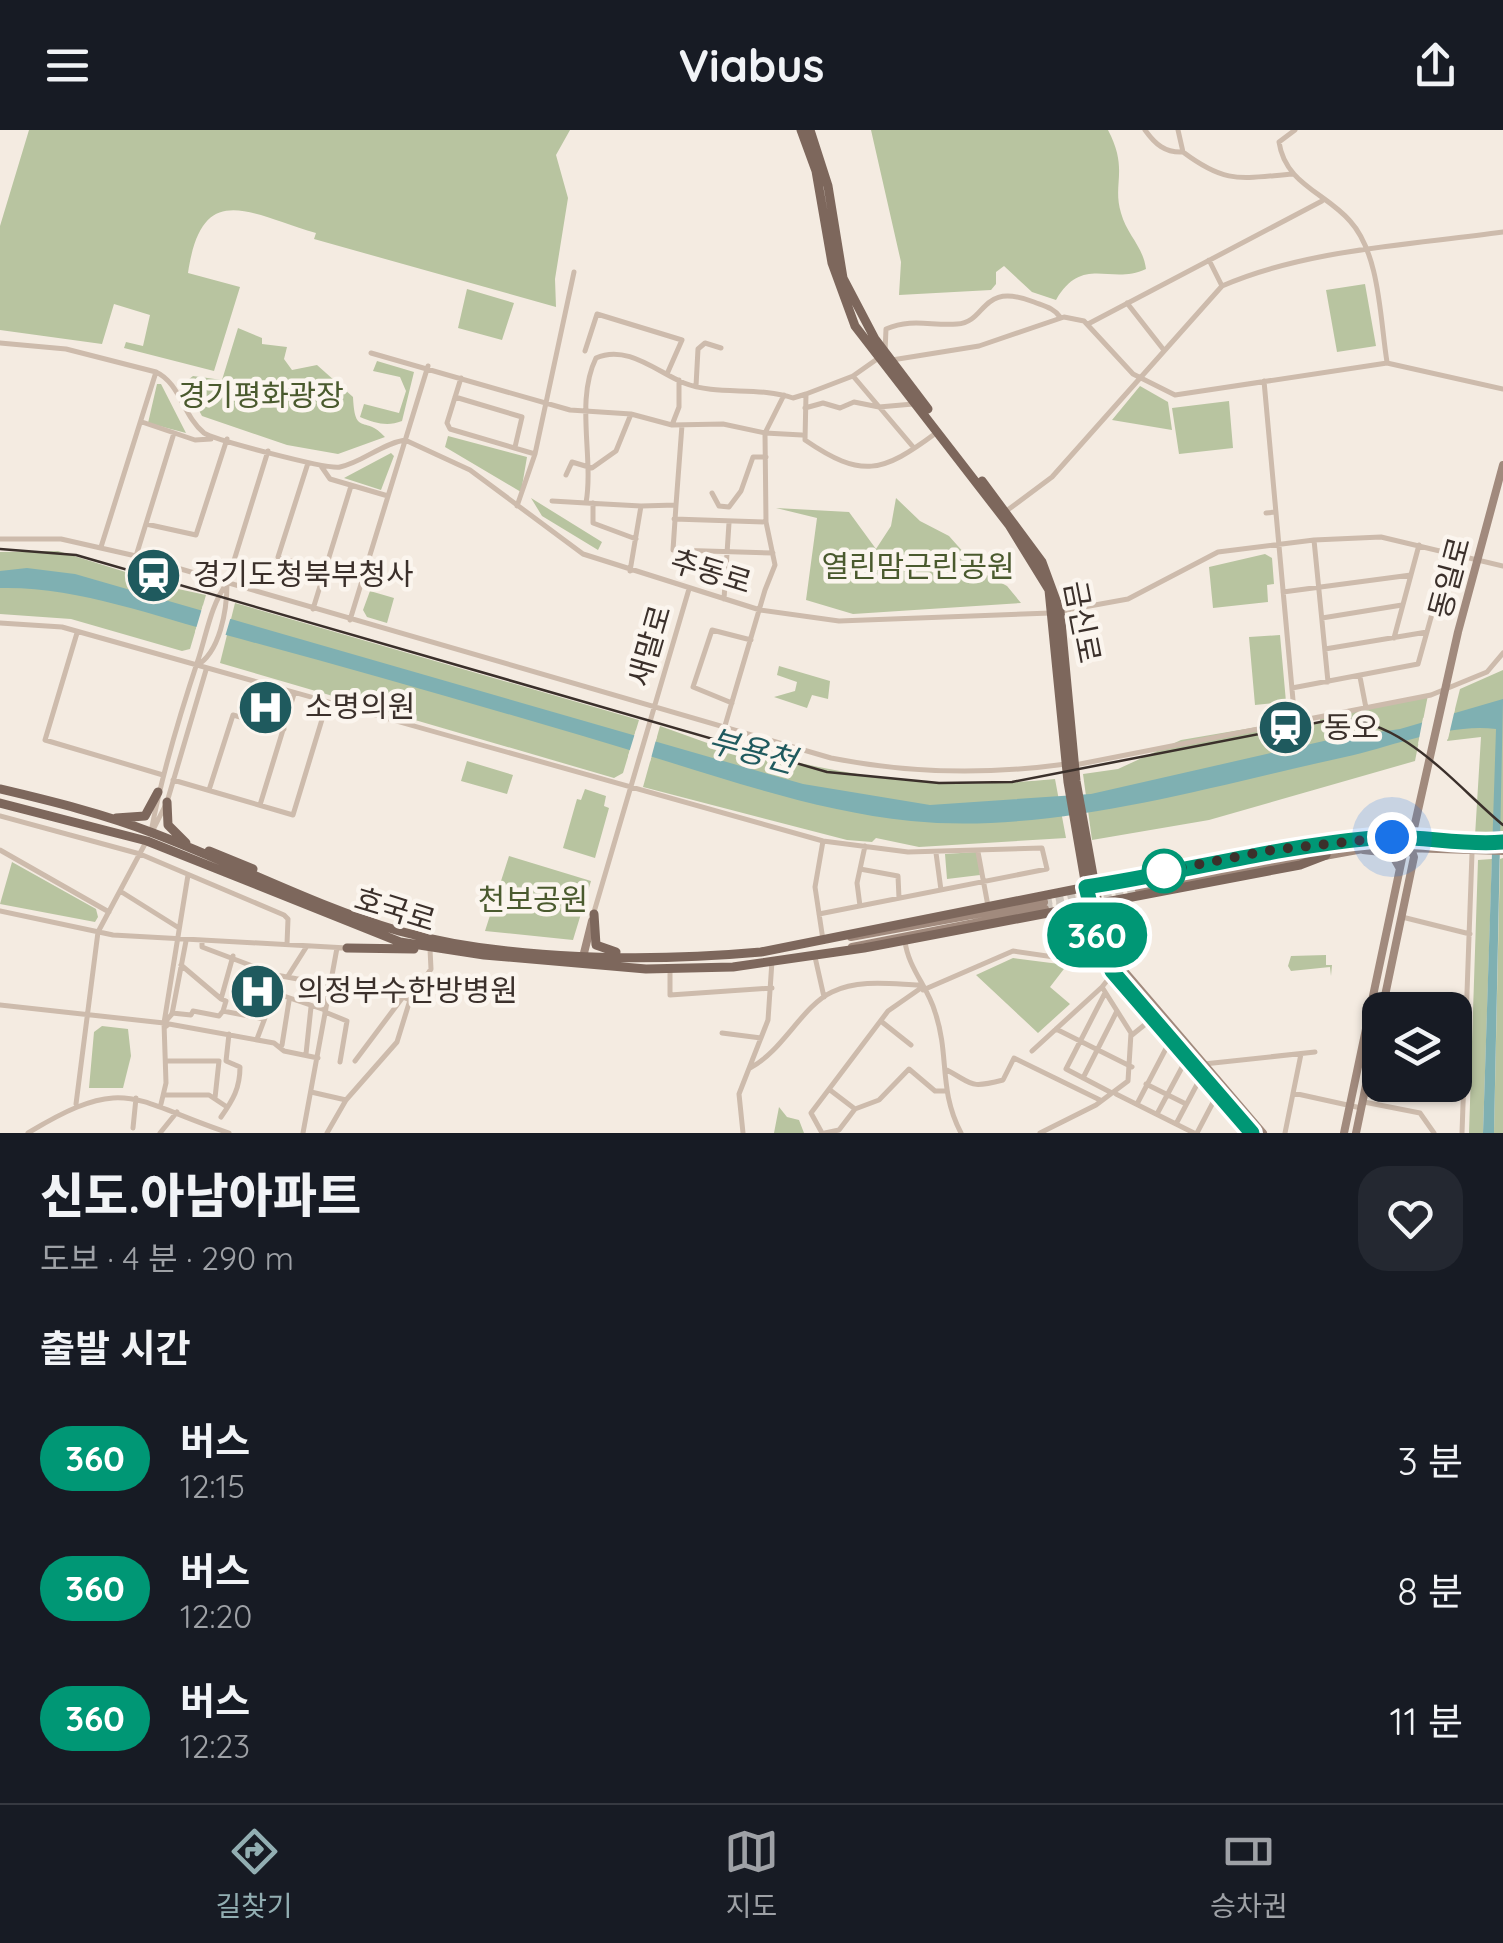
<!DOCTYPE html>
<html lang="ko">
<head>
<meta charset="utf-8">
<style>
  body { margin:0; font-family:Quicksand,"Noto Sans KR",sans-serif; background:#242831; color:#f1f3f6; height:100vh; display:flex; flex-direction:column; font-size:38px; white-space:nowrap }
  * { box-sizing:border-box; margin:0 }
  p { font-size:32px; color:#9ea1a6 }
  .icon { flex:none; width:55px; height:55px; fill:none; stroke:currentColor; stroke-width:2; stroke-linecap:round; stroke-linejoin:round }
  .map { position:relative; height:1003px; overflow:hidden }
  .side { display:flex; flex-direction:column; background:#171b24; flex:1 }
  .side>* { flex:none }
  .badge { padding:0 20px; border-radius:32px; font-size:35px; line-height:65px }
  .fabs { position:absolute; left:1362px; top:862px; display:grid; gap:20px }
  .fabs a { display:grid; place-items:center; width:110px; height:110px; border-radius:20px; background:#171b24; box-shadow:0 2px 8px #0004; font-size:50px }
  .you { position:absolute; width:50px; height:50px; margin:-25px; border:8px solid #fff; border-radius:50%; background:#1a73e8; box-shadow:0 0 0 15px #1a73e833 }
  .map>.badge { position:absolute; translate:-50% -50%; box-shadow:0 0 0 5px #fff }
  h2 { padding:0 40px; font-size:38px; line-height:90px }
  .round { display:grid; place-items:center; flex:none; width:105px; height:105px; border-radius:30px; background:#242831 }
  .headline { display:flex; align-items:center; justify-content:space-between; height:170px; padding:0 40px }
  h1 { font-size:48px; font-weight:800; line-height:75px }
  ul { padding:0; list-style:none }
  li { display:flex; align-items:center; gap:30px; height:130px; padding:0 40px }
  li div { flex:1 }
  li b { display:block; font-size:38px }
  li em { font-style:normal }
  li .badge { min-width:110px; font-weight:700; text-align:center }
  header { display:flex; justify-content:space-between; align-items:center; height:130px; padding:0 40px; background:#171b24; font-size:45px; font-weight:800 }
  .dock { display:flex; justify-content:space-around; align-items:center; height:140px; border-top:2px solid #363941; background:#171b24; font-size:28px; color:#9ea1a6 }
  .dock a { display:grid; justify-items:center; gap:5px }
  .dock .active { color:#92aeb2 }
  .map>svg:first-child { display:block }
</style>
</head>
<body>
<header><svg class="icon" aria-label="menu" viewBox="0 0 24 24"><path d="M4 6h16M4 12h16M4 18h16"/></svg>Viabus<svg class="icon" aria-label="share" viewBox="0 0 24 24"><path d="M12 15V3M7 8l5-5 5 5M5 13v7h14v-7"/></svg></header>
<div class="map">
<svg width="1503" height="1003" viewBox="0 0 1503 1003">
  <rect width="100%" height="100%" fill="#f4ebe1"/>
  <path fill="#b8c4a0" d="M 29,0 L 570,0 L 556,25 L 568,68 L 555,149 L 556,177 L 314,109 L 316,103 C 249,84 202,48 188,143 L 240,157 L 214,241 L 124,218 L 126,212 L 143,216 L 150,185 L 114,174 L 102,214 L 0,200 L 0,96 Z
    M 871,0 L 1108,0 C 1129,40 1112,53 1121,83 C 1127,105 1143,116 1146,139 C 1110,156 1083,124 1056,170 L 1032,162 L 1004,136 L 996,142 L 996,154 L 991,160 L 899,165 L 901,132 Z
    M 1365,154 L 1376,216 L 1337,222 L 1326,160 Z
    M 467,159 L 514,173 L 502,210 L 458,198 Z
    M 238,198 L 262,208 L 262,214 L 287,217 L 284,229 L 292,240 L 317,235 L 353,267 C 355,308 365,284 385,307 L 338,324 L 287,315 L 202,286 L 184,253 L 193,246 L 222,250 Z
    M 377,231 L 414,242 L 402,291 C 387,297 375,293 360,287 L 364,274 L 399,283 L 406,261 L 400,247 L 373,241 Z
    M 157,254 L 161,254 L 186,303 L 148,293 Z
    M 1140,256 L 1168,272 L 1172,300 L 1112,290 Z
    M 1229,271 L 1233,318 L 1179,324 L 1172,278 Z
    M 448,306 L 527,327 L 521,362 L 445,317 Z
    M 391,323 L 394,326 L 381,360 L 344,348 Z
    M 531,368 L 602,412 L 598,420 L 542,386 Z
    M 896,368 L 920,391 L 949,406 L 981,442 L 1007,456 L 1021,473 L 853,484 L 806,470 L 817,388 L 776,378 L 849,382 L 876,419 L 891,396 Z
    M 58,421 L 132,444 L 132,449 L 206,465 L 190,519 L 182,521 L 71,489 L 0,484 L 0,422 Z
    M 1265,424 L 1272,428 L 1274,454 L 1267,455 L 1268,472 L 1213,478 L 1209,437 Z
    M 370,461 L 394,468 L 387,493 L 367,487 L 363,480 Z
    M 235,473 L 639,590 L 623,643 L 614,648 L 220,533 Z
    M 1280,505 L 1286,572 L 1255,575 L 1249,507 Z
    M 779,536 L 830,551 L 828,569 L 812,565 L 807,578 L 774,567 L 795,561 L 797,552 L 777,545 Z
    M 1503,540 L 1503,704 L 1475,706 L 1481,607 L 1447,611 L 1460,559 Z
    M 1428,565 L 1415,631 L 1209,690 L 1092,710 L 1083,644 L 1118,639 L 1181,610 L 1263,596 L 1265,604 L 1320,593 L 1320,586 Z
    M 660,596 L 724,619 L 726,614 C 841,647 935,661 1055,649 L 1066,708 L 919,717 L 876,708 L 872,712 L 847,710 L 643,657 Z
    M 467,631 L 513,645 L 507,664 L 461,651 Z
    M 585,659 L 606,666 L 604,676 L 609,678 L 595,728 L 563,718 L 577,669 L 581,670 Z
    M 977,722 L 980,745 L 947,749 L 945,724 Z
    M 509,726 L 591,751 L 573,810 L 485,801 Z
    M 1503,728 L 1503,1003 L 1494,1003 L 1500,729 Z
    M 1492,729 L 1483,1003 L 1469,1003 L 1478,730 Z
    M 12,732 L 96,779 L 98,787 L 95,792 L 0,774 Z
    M 1326,825 L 1326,835 L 1332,835 L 1331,846 L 1330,837 L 1291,841 L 1288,836 L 1291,826 Z
    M 1013,828 L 1067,835 L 1050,857 L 1070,874 L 1038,903 L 976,845 Z
    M 102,896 L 128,899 L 131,926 L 123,958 L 89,958 L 94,902 Z
    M 779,977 L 787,987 L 799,990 L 804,1003 L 774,1003 Z"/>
  <path fill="#7fb0b2" d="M 27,438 L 75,444 L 803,654 L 930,675 L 1091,664 L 1337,608 L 1400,599 L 1503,569 L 1494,1003 L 1483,1003 L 1496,599 C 1447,593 1392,617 1345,627 C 1207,657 1052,705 911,691 C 822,682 741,654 656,628 C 514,585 370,544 226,505 C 153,486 76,456 0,458 L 0,441 Z"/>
  <path fill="#f4ebe1" d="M 203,475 L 232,483 L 224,510 L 195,502 Z
    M 1455,579 L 1448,609 L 1418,614 L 1423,588 Z
    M 636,600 L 657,606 L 650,632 L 628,626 Z"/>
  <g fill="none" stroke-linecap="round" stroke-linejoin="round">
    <path stroke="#cfc6bd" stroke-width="8" stroke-dasharray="8 4" stroke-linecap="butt" d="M 1044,772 L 1137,753
      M 1045,779 L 1139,760"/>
    <path stroke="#cdbbac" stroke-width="5" d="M 1145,0 C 1155,14 1165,23 1183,22
      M 1178,0 L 1183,22 C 1227,55 1241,48 1293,44
      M 1295,0 L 1279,12 C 1285,54 1326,63 1350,91 C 1380,124 1380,189 1387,232
      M 1209,130 L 1222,156
      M 1127,173 L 1163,219
      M 1088,194 L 1322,71
      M 0,213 L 66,219 L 156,242 C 180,253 183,286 204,303 C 212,309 328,340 340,337 C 363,332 381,314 405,310 L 470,340 L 583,424 L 760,480 L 839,491 L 1051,483
      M 585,221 L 597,184 L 682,210 L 667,244
      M 885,222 L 886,199 C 912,188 931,196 957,194 C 988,192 979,151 1034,172 C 1044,176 1054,178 1060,187
      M 371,223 L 570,280 L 631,284 L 672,295 L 723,294 L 765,303 L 766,392 L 775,435 L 765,460 L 724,599
      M 880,227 L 853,246 L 806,264 L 805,310 C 862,349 882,343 936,303
      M 892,230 L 979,216 L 1064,187 L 1084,191 L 1133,244 L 1175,265 L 1387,233 L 1503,259
      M 853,246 L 914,318
      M 461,248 L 447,293 L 450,299 L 535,324
      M 1264,251 L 1295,592
      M 696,256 L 698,219 L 705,213 L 721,218
      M 784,265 L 765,303 L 802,305
      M 455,267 L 522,287 L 515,317
      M 805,278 L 823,273 L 840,278 L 854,272 L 879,277 L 913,274
      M 142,292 L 195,310 L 211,309
      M 672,295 L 679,277 L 679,250
      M 308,333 L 278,427 L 324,442
      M 321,336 L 330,349 L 388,366
      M 566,345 L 572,332 L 592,338 L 616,321 L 631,284
      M 712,363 L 719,376 L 729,377 L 741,361 L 753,327 L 766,327
      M 552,371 L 586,373
      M 593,373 L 593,393 L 636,409
      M 676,375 L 673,420 L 773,423
      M 517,376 L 535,324 L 574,142
      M 641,376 L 676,375 L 682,295
      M 1005,382 L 1052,347 L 1222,156 C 1307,119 1411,115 1503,102
      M 1266,383 L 1276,382
      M 674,389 L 766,392
      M 146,394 L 196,405 L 227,309
      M 0,409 L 61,409 L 136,426 L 831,628 C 911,644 986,645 1066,634
      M 1314,410 L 1328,552
      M 101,417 L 156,242
      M 136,426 L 174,303
      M 630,441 L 641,376 L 586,373 C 594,327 575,271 596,228 C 627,214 657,242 684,253 C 717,266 758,256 793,268 L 806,264
      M 1283,462 L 1411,445
      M 724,469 L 729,393
      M 313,479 L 351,356
      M 1062,481 L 1128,469 L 1218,422 L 1314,410 L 1381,407 L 1503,436
      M 1322,488 L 1402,475
      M 350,490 L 428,236
      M 0,493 L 62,497 L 823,711 L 908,722 L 1042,718 L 1047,739 L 819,784
      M 77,503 L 45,610 L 163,645
      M 1394,508 L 1419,415
      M 1325,519 L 1427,502
      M 196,536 C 220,523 227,480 227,453 L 268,321
      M 1360,547 L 1366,578
      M 1292,558 L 1418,534 L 1449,423
      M 732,573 L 693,557 L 712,500 L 751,510
      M 1075,635 L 1431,565 L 1487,542 L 1503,523
      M 173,650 L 293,685 L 327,573
      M 209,660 L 233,585 L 284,599
      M 260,675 L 294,564
      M 0,686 L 140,724 L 284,785 L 288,789 L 287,814
      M 153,700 L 167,672 L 206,540
      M 151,702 C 162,643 180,584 199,527 C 207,502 211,475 227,453
      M 823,711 L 815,757 L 823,810
      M 0,720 L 109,782
      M 978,722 L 988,776
      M 936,723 L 941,760
      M 860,739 L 898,746 L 899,768
      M 120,761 L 179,798
      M 860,776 L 857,753 L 865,716
      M 0,781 L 113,805 L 347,818
      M 594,782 L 689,459
      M 1402,787 L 1470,804
      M 202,810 L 202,817 L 276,845 L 330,855
      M 905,811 C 908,838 928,857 935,882 C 950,926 938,959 961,1003
      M 815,827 L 824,867
      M 181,835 L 220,868
      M 670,840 L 670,865 L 772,858
      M 288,846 L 307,816
      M 923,860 L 1013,821 L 1109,835
      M 275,863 L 325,880
      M 1105,863 L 1066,939 L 1112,963
      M 0,875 L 164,893 L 172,884 L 186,811
      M 223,881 L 226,871 L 221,869 L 233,826
      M 325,882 L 347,891 L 340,932
      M 172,883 L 191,885 L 193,881 L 219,886 L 223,881 L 264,889
      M 882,892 L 911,915
      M 165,897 L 169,894 L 274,913 L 284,921 L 318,928
      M 1056,899 L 1132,937
      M 722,903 L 761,908
      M 1132,905 L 1153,888
      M 257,909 L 274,864 L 276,846
      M 282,915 L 289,871
      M 1032,921 L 1102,857
      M 306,924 L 311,877
      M 166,931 L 219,931 L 215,968
      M 355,931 L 403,867 L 410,870
      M 1204,934 L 1315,922
      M 750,938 C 783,921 802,876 832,862 C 859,849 891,854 919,855
      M 945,939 C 974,954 968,959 1003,950 L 1014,928 L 1100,970
      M 1083,948 L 1117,881
      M 1146,954 L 1186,974
      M 830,960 L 855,979
      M 311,962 L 346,970
      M 1293,963 L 1361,978
      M 1403,963 L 1403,955
      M 1116,964 L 1194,1003
      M 164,965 L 209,965 L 227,977
      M 1364,972 L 1420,983 L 1434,1003
      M 76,974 L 98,802 L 146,712
      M 161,974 L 166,953 L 164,893 L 188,745
      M 1137,974 L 1171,909
      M 1157,984 L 1187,928
      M 221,987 C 233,970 240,958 240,937 L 226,931 L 229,904
      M 1176,994 L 1202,945
      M 133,998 L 136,968
      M 28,1003 C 127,943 132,971 229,1003
      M 160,1003 L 177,982
      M 303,1003 L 337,818
      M 327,1003 L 346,970 L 397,912 L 410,870 L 431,839 L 430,819
      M 743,1003 L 739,964 L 768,890 L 772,831
      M 822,1003 L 811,983 L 888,881 L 921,858
      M 825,1003 L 839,1000 L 855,979 L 879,970 L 909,939 L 935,961 L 946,961
      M 1040,1003 L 1096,975 L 1128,951 L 1131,903 L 1102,857 L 1114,842
      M 1197,1003 L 1218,963
      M 1285,1003 L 1301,924
      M 1462,1003 L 1472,723"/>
    <path stroke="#a18a7d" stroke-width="8" d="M 1319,717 C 1386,702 1438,719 1503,712
      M 1363,720 L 1391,723 L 1399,737
      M 1137,753 L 1305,720
      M 1139,760 L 1374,717 L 1503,721
      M 1098,773 L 1104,804 L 1120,836 L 1263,1003
      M 1089,774 L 1112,841 L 1252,1003
      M 851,807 L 1044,772
      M 852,817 L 1045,779
      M 582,831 L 592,791
      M 1382,880 L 1414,727 L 1410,716
      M 1344,1003 L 1403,724 L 1410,716 L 1458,502 L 1503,335
      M 1356,1003 L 1380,888"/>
    <path stroke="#7d675c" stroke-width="9" d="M 801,0 L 816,41 L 832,133 L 855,196 L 1009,395 L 1049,460 L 1068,652 L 1089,774
      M 810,0 L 828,56 L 843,148 L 875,209 L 928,279
      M 982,351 L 1042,432 L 1060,481 L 1076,651 L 1098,773
      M 0,659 C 51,671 104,684 153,703 C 235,734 315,776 399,801 C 508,831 649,832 761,822 L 1272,720 L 1323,716
      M 167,672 L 168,695 L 186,713
      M 0,673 L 147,711 L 400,812 L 484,825 L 646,839 L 733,837 L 864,818 L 1300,735 L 1326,725
      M 116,688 L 145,686 L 158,662
      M 209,721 L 253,739
      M 1060,781 L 1079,787 L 1097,806
      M 594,784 L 596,815 L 616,822
      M 347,818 L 414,819"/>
    <path stroke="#3b302b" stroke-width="2.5" d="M 0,419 L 76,425 L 827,642 L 939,653 L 1012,652 L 1336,589 C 1402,587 1455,655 1503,695"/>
  </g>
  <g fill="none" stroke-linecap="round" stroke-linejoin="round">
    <defs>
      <path id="line" d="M 1252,1003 L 1112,841 L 1100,814 L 1086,757 C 1183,742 1276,717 1373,708 C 1416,704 1459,716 1503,712"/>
    </defs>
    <use href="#line" stroke="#fff" stroke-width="22"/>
    <use href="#line" stroke="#009775" stroke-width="15"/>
    <path stroke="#3b302b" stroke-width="10" stroke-dasharray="0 18" d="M 1164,741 L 1272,720 L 1392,707"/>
  </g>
  <defs>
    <symbol id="station-disc" viewBox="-11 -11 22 22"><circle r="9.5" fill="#1f5a5e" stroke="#fbf5ee"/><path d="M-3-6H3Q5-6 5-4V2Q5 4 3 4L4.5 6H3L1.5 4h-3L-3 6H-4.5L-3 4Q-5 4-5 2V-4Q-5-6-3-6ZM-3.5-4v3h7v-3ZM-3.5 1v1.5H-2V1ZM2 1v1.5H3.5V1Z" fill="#fff"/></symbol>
    <symbol id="hospital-disc" viewBox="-11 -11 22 22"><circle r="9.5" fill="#1f5a5e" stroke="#fbf5ee"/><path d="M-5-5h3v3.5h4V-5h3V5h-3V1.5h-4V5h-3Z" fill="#fff"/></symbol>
  </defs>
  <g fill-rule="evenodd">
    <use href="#station-disc" x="122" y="414" width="63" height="63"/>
    <use href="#hospital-disc" x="234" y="546" width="63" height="63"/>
    <use href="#station-disc" x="1254" y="566" width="63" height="63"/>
    <use href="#hospital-disc" x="226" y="830" width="63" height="63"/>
  </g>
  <circle fill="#fff" stroke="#009775" stroke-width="5" cx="1164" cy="741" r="20"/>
  <g text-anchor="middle" stroke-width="9" stroke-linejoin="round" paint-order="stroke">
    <g font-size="30" fill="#4a5a2e" stroke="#fbf5ee">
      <text x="261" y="276">경기평화광장</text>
      <text x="918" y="447">열린맘근린공원</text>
      <text x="533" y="780">천보공원</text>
    </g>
    <g font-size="30" fill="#3b302b" stroke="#fbf5ee">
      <text transform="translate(711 442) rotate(17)" y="10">추동로</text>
      <text transform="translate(1450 448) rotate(-75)" y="10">동일로</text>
      <text transform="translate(1082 492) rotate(79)" y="10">금신로</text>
      <text transform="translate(650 516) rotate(-74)" y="10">새말로</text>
      <text transform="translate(395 780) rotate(17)" y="10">호국로</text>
    </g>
    <g font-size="30" fill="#3b302b" stroke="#fbf5ee" text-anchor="start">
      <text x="193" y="455">경기도청북부청사</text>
      <text x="305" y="587">소명의원</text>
      <text x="1324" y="608">동오</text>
      <text x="297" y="871">의정부수한방병원</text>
    </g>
    <g font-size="32" font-style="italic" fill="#1f5a5e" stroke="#fbf5ee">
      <text transform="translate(752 621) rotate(15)" y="11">부용천</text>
    </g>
  </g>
</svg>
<div class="fabs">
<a><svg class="icon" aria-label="layers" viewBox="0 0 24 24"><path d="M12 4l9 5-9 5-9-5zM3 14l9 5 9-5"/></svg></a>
</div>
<div class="you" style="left:1392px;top:707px"></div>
<b class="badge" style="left:1097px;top:805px;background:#009775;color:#fff">360</b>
</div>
<section class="side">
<div class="headline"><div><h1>신도.아남아파트</h1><p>도보 · 4 분 · 290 m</p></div><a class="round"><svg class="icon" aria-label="heart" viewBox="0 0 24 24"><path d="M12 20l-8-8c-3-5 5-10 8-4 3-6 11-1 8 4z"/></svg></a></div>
<h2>출발 시간</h2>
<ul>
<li><span class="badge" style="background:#009775;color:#fff">360</span><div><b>버스</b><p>12:15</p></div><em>3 분</em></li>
<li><span class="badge" style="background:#009775;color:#fff">360</span><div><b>버스</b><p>12:20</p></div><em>8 분</em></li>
<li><span class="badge" style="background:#009775;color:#fff">360</span><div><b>버스</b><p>12:23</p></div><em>11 분</em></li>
</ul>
</section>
<nav class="dock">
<a class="active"><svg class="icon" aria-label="directions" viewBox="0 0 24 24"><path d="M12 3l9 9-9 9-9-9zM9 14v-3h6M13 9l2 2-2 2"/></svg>길찾기</a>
<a><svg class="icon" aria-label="map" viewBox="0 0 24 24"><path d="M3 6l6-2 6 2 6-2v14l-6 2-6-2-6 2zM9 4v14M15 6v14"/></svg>지도</a>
<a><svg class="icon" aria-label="tickets" viewBox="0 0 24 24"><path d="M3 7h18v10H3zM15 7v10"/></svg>승차권</a>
</nav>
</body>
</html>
